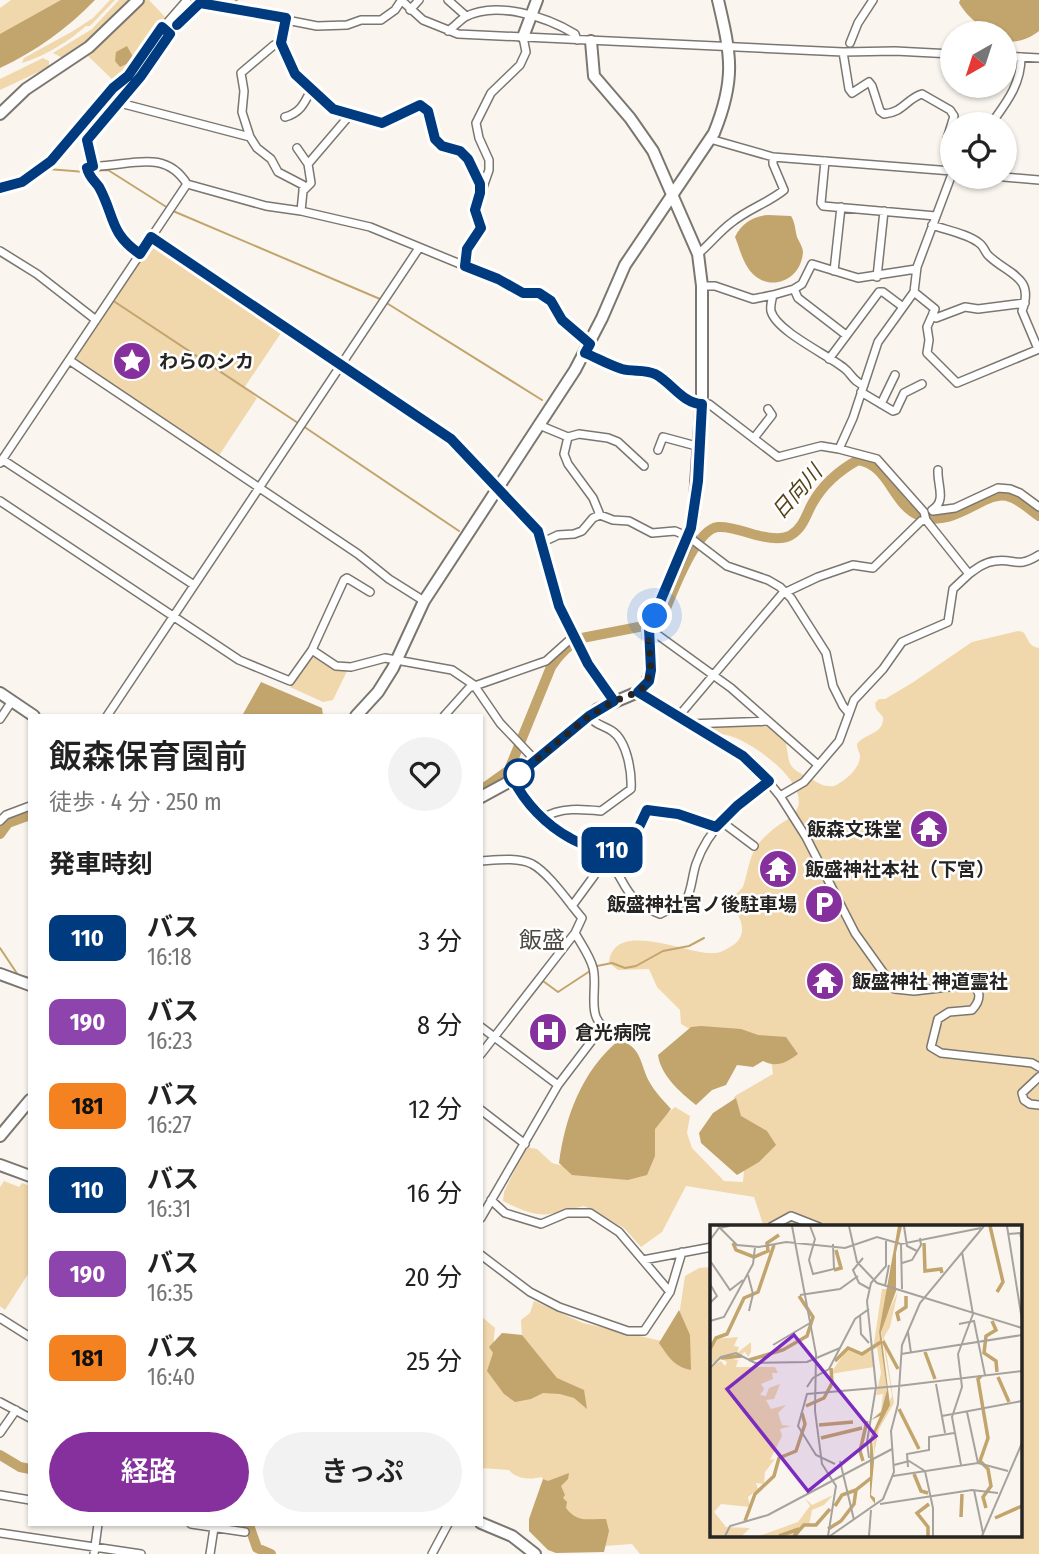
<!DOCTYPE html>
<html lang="ja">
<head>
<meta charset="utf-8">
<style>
  body { margin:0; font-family:"Fira Sans Condensed","Noto Sans JP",sans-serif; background:#f2f2f2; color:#222; height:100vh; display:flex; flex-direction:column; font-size:26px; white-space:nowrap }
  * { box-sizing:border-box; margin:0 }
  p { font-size:23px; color:#767676 }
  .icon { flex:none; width:38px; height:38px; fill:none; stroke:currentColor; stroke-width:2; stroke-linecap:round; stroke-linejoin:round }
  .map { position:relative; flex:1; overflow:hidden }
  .panel { position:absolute; left:28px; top:714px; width:455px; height:812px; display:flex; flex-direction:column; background:#fff; border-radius:0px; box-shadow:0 2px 5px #0004 }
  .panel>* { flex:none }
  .badge { padding:0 14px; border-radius:10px; font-size:24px; line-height:46px }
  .needle { width:46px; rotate:219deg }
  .tools { position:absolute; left:940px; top:21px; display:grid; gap:14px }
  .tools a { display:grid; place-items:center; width:77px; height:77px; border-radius:50%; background:#fff; box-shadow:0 2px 5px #0004; font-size:35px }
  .you { position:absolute; width:35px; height:35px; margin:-18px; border:5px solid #fff; border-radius:50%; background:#1a73e8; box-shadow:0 0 0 10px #1a73e833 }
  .map>.badge { position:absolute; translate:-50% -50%; box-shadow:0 0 0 4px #fff }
  h2 { padding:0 21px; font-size:26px; line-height:63px }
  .round { display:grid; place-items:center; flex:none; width:74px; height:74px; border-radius:37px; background:#f2f2f2 }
  .overview { display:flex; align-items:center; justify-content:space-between; height:119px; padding:0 21px }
  h1 { font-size:33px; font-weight:600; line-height:52px }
  .action { display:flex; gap:14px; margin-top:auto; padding:14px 21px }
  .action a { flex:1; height:80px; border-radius:42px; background:#86309d; color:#fff; font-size:28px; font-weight:600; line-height:80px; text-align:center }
  .action a+a { background:#f2f2f2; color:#222 }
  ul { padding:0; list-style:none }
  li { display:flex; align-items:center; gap:21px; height:84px; padding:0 21px }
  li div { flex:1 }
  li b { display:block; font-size:26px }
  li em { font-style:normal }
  li .badge { min-width:77px; font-weight:700; text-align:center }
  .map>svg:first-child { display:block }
</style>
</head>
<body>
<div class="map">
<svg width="1039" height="1554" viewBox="0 0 1039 1554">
  <rect width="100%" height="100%" fill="#faf6ef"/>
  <path fill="#f0d7ac" d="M 11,0 L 64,0 L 0,44 L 0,8 Z
    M 110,0 L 115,0 L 90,26 L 86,26 C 69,41 45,56 22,63 L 24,58 L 73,31 L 93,18 Z
    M 119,0 L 133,0 L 93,39 L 65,59 L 53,53 L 92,29 Z
    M 145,0 L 149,0 L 165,17 C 146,38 137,65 116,83 L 88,56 Z
    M 43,58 L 49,61 L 49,67 L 0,90 L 0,79 Z
    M 155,244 L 283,330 L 244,388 L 257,398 L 218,457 L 74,362 L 74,358 L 150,245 Z
    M 1018,631 L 1023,632 C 1029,639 1028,646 1039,648 L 1039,1554 L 640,1554 L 632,1544 L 604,1546 L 580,1523 L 568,1517 L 548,1483 L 541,1477 C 530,1480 516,1479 509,1470 L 481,1468 L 481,1316 L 495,1328 L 493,1347 L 522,1339 L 521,1320 L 530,1313 L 534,1301 L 583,1323 L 666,1342 L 679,1316 L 685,1276 L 699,1268 L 712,1267 L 712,1535 L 1020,1535 L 1020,1227 L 764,1227 L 754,1197 L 686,1186 L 662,1232 L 641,1247 L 624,1228 L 584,1206 C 543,1216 542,1220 503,1201 L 504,1192 L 526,1147 L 537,1149 L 552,1163 L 571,1168 L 653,1125 L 675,1107 L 690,1116 L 687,1133 L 692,1148 L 724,1181 L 743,1182 C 746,1157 743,1126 732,1104 L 735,1096 L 773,1074 L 770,1052 L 702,1036 L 681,1024 L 680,1010 L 657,987 L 649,969 L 618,970 L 609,963 C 613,919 685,953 710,953 C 717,954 724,951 730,947 C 736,944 742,938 742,930 C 743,920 734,910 731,900 C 735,893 742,891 744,884 C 751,861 749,850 770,832 C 778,824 794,818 798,807 C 806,781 756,746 736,738 C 727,734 719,734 709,734 L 712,725 L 771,727 L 785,738 C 791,767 784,765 813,780 C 820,784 825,787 834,786 C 844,782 861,768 860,755 C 859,752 857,748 857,744 C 865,733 884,735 883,717 L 876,709 L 875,703 L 879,699 L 885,699 L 912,683 L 972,642 Z
    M 315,654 L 347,671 L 333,700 L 323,702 L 290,687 L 311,656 Z
    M 4,1181 L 19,1187 L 22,1183 L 30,1186 L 30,1271 L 5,1310 L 0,1306 L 0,1187 Z"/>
  <path fill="#c2a46d" d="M 61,0 L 95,0 C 67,29 36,51 0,68 L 0,34 Z
    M 960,0 L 1039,0 L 1039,31 C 1029,39 1017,43 1005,41 L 1004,33 C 985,33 969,19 959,3 Z
    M 127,46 L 133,57 L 131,62 L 120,67 L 115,61 L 116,52 Z
    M 768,215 L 791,216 C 795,222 795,229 797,237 C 799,241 803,248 803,252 C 801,283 765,294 748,268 C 742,259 739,247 735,237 C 741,224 753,216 768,215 Z
    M 261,682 L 322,708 L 323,716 L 243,714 Z
    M 701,1026 L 741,1029 L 758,1035 L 786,1037 L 798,1054 C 785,1063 777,1068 763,1061 L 753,1067 L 737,1065 L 726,1085 L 712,1090 L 696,1105 C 680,1092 661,1076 658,1055 L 691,1027 Z
    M 618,1041 C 642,1044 640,1066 650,1083 C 655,1092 664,1101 671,1109 L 655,1129 L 655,1156 L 647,1175 L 628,1180 L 572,1175 L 559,1163 C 565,1117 582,1071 618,1041 Z
    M 736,1098 L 741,1116 L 767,1131 L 776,1145 L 759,1162 L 737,1175 L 701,1143 L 699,1133 L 713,1113 Z
    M 679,1310 L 690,1335 L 691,1370 C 674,1367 668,1356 659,1343 Z
    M 502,1333 L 522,1335 L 557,1378 L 584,1390 L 587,1409 L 574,1398 L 560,1394 L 543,1393 L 531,1399 L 515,1402 L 504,1394 L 487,1371 L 493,1353 L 489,1347 Z
    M 569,1473 L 568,1479 L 561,1486 L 565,1495 L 563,1498 L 567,1502 L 566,1508 C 578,1524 589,1518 606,1519 L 609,1531 L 604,1552 L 556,1553 L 548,1550 L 529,1531 L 529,1519 L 543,1479 L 548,1481 Z"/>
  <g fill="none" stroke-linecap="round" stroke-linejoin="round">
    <path stroke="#c2a46d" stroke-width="2" d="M 214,0 L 233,3 L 237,0
      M 178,15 L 186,6
      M 48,169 L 85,172
      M 91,171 L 108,170 L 168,208
      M 27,183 C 53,169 70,146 90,124 C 115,95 140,68 161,35
      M 173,211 L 380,299
      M 115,302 L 298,423
      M 385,302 L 542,400
      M 303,426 L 459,531
      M 0,948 L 18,975 L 30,978
      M 597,966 L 612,963 L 625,968 L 636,966 L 663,951 L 689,946 L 704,938
      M 518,1012 L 543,981 L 558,992 L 590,971
      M 481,1060 L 486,1053"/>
    <path stroke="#c2a46d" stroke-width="10" d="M 481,790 L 509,770 L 551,667 C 559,655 569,644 582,638 L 654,624 L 663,616 C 671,596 695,529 718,527 C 731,526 747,533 760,536 C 769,538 783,540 791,535 C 803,528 806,515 812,504 C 823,484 838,471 858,460 C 890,465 892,505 920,516 C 955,529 985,490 1007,496 C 1018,498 1030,510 1039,516
      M 0,834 L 8,823 L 30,815
      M 0,1455 L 20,1467 L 30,1469
      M 246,1524 L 250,1528 L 257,1548 L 271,1554"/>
    <defs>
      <path id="street" d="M 401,0 L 423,20 L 458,34 L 843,52 L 849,89 L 852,93 L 869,82 L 872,86 L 880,111 L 884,114 C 904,112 906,99 922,94 L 950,110 L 954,116 L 947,139 L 949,146 L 952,148
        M 448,0 L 466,16
        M 410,10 L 419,0
        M 286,18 C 284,26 280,38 282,46 C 290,77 321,104 349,116 L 308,164 L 311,183 L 303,191 L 301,211 L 370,227 L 465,266 L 467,249 L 481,228 L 475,210 L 489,170 L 489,160 L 479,138 L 476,123 L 491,93 L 520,65 L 526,52 L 523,37
        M 448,31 C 454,27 459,21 465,17 C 496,0 547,17 575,34 L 577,40
        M 850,43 L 858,23 L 873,0
        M 843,52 L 895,51 L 952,54
        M 1004,56 L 1039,58
        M 120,103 L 162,44 L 195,5 L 200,3 L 317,26 L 347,25 L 361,20 L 381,20 L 395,10 L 401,1
        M 349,116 L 382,123 L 420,105 C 434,117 427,127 435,139 C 441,148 452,146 460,151 C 471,157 479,177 480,189
        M 285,117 C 300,113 304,104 311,90
        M 991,124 C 1006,103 1021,85 1021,57
        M 250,137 L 257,148 L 271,159 L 278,172 L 303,185 L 303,191
        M 710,139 L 773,157
        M 297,148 L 308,164
        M 825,161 L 821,203 L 823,206 L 936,216
        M 93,166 C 128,167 164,147 187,184 L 266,206 L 301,211
        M 1004,177 L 1039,180
        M 0,189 L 22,182 L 51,161 L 113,88 L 128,76 L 153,39 L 187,0
        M 932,225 C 946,230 968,234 979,243 C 984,246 985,253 989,256 C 1009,275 1035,277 1022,311 L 1038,349
        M 151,237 L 451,439 L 538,531 L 559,605 L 588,664 L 614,701
        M 0,251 L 37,274 L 96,320
        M 140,254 C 110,233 115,216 99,187 C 94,180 89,177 87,168 L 93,166 L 87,140 L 120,103 L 250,137 L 242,112 L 244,91 L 241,73 L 274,45 L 281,43
        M 698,254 C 710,244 719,232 731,223 C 748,209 768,203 784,190 L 773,164 L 773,157 L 952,171
        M 465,266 L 498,279 L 523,293 L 539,293 L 551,301 L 562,320 L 590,344
        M 834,271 L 841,207
        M 877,277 L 884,211
        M 702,286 L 715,286 L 753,299 L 773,295 C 772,299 770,306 771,311 C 776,331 828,355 844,368 C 852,374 853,382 864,385
        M 794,289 L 802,284 L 812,264 L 858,278 L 916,269
        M 914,292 L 935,309 L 927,327 L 929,340 L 927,353 L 957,383 L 1039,349
        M 773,295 L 794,289 L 798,298 L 846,335
        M 933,313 L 936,318 L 965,307 L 978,309 L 1025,303
        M 585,353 C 597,358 609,365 621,369 C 633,372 647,368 658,376 C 678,388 683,404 709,404 L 778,457 L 821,446 L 839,449 L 877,459 L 924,512 L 926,520 L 969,574 L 953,589 L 948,622 L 902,642 L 883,669 L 854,700 L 839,741 L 804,782 L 780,796 L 757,768 L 743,756 L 638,692
        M 829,359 L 879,292 L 883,292 L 903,307
        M 69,360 L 358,554 L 389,579 L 424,601
        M 861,392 L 893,411 L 896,410 L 904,393 L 922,384
        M 881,404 L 895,375
        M 539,425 L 568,437 L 579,434 L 608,438 L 618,442 L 644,466
        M 568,437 L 564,454 L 568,464 L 593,498 L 600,515
        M 754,438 L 772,415 L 768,409
        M 839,449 L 853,418 L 878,342 L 914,292 L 917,267 L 952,174
        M 658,450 L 663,437 L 700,447
        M 3,460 L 194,585
        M 0,463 L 187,184
        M 0,501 L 239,660 L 290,681 L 312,650 L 344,580 L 347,578 L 370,592
        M 932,510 C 947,501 937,485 938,470
        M 933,511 L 955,508 L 998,488 L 1010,489 L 1020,493 L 1039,507
        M 541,543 L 558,535 L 574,534 L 582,531 L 593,518 L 600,515 L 613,520 L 629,521 L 652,533 L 675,531 L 689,537 L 727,566 L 768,580 L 780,587 L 791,598 L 826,653 L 833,686 L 843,706 L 848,712
        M 969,574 C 977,568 985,562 995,561 C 1015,558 1017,569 1039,555
        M 648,631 L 655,633 L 731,688 L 817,764
        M 312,650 L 336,666 L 351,667 L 385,658 L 452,670 L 474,685 L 500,723 L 535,760
        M 107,716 L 419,248
        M 444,716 L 469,688 L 546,661 L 575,635
        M 678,717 L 782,594 L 818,577 L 853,565 L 873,568 L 921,521 L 926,520
        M 0,719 L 12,701
        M 689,724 L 768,721
        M 514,779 C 525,803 548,829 573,840 C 583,845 593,846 602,854 C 628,877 619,899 660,914 L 686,901 C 692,889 692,876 696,864 C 708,828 739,802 769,781
        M 780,796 L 806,837 L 855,933 L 895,989 L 914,991 L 966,985 C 982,987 982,999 972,1010 L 949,1012 L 938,1019 L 931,1047 L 941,1053 L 1032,1063 L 1039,1067
        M 543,818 C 560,807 582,809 601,811 L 631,789 C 632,772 627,741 612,731 C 603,725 595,725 589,716
        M 0,821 L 6,815 L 30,806
        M 722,822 L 754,846
        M 481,861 C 496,860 518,857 532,864 C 549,873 569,903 582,918 L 575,933 L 481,1054
        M 572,906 L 594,876 L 604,855 L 616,847 L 622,838 L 639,827 L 647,810 L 666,811 L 716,827
        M 481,1027 L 558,1085
        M 1039,1077 L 1022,1093 L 1024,1100 L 1030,1104 L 1039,1105
        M 481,1110 L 525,1144
        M 491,1200 L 505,1213 L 541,1224 L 567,1213 L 590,1213 L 619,1232 L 670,1292
        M 481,1218 L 558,1085 L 603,1026 C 587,1015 598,985 593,968 C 590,956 581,944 575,933
        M 771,1227 L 791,1216 L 819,1227
        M 481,1255 L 530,1292 L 559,1307 L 628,1331 L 644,1331 L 670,1292 L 682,1252
        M 643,1260 L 712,1247
        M 0,1318 L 30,1337
        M 0,1402 L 30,1418
        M 0,1433 L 16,1410
        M 0,1495 L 30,1500
        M 191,1524 L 245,1532
        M 0,1533 L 141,1554
        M 94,1554 L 98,1524
        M 210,1554 L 214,1528
        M 432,1554 L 448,1524"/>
      <path id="secondary" d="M 523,37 L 537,0
        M 0,114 L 26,89 L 89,47 L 138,0
        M 0,693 L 34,716
        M 356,716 L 378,692 L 393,668 L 424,601 L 575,370 L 602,318 L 625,265 L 714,133 C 736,79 731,55 718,0
        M 481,797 L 514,779 L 598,709 L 638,692 L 646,685 L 651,670 L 648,631 L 689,537 L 694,514 L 702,396 L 702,286 L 698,254 L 653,151 L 630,118 L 594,76 L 591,41
        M 0,974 L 30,985
        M 0,1136 L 30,1100
        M 0,1165 L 30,1176
        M 481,1523 L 512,1536 L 535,1554"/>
    </defs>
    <use href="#street" stroke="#7b7770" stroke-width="10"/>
    <use href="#secondary" stroke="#7b7770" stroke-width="14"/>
    <use href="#street" stroke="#fff" stroke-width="7"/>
    <use href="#secondary" stroke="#fff" stroke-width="10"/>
  </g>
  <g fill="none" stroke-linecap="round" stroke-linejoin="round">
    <defs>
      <path id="line" d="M 0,188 L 22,182 L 51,161 L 113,88 L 128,76 L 162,27 L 170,34 L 141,76 L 87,140 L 93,166 L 87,168 C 89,177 94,180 99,187 C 115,216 109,233 140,254 L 151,237 L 451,439 L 538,531 L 559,606 L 588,664 L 614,701 L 589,716 L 513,779 C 525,803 546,825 570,838 C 582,845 592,847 604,855 L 616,847 L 622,838 L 639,827 L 647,810 L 678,814 L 716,827 L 737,806 L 769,781 L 743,756 L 638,692 L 649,681 L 651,670 L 649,628 L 691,528 L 698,481 L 702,404 C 683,404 671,382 655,374 C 645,369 633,372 622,369 C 609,365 597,358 585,353 L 590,344 L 562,320 L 551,301 L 539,293 L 523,293 L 498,279 L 465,266 L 467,249 L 481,228 L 475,210 L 480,193 L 480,184 L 468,159 L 460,151 L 442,146 L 435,139 L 428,111 L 420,105 L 382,123 L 333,109 L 295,74 L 281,43 L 286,18 L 200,3 L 177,25"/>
    </defs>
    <use href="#line" stroke="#fff" stroke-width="16"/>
    <use href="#line" stroke="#003b80" stroke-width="10"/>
    <path stroke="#272523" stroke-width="7" stroke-dasharray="0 12.6" d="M 519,774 L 589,716 L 614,701 L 638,692 L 646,685 L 651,670 L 648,631 L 655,616"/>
  </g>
  <defs>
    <symbol id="sight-disc" viewBox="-11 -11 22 22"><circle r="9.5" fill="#86309d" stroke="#fff"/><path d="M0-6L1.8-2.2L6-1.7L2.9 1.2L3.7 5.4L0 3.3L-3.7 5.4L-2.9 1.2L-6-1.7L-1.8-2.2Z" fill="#fff"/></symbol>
    <symbol id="temple-disc" viewBox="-11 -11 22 22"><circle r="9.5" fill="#86309d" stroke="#fff"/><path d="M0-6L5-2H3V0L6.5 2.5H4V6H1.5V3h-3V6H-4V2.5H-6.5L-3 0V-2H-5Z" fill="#fff"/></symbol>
    <symbol id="parking-disc" viewBox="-11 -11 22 22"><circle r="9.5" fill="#86309d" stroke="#fff"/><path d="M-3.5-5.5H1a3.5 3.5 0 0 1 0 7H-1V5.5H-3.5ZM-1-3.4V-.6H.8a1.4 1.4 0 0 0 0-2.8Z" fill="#fff"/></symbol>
    <symbol id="hospital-disc" viewBox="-11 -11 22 22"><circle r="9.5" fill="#86309d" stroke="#fff"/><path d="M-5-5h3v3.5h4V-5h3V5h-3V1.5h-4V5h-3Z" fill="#fff"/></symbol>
  </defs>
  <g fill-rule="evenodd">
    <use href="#sight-disc" x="110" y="339" width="44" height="44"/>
    <use href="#temple-disc" x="907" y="807" width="44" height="44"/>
    <use href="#temple-disc" x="756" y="847" width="44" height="44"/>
    <use href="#parking-disc" x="802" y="882" width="44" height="44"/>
    <use href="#temple-disc" x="803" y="959" width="44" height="44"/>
    <use href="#hospital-disc" x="526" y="1010" width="44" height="44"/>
  </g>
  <circle fill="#fff" stroke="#003b80" stroke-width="3.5" cx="519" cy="774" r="14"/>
  <g text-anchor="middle" stroke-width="5" stroke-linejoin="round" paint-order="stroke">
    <g font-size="19" font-weight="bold" fill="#272523" stroke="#fff" text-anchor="start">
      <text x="159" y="368">わらのシカ</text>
      <text x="902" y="836" text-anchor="end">飯森文珠堂</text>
      <text x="805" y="876">飯盛神社本社（下宮）</text>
      <text x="797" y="911" text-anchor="end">飯盛神社宮ノ後駐車場</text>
      <text x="852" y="988">飯盛神社 神道霊社</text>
      <text x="575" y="1039">倉光病院</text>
    </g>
    <g font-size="21" font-style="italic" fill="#564116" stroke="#fff">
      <text transform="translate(797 492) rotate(-49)" y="7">日向川</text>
    </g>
    <g font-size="23" fill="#4d4a44" stroke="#fff">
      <text x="542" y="948">飯盛</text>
    </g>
  </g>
  <g transform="translate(710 1225)">
    <rect width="312" height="312" fill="#faf6ef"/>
    <path d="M 172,64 L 179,64 L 169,107 L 177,165 L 171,187 L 161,195 L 171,186 L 173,169 L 166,170 L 171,148 L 167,122 L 163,125 ZM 188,66 L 180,102 L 174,112 L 184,178 L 169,204 L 164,229 L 163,208 L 182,171 L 171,104 ZM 28,112 L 24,121 L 29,122 L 27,128 L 41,117 L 41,127 L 38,132 L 35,127 L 22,134 L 28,135 L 26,142 L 65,142 L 68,148 L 62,148 L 63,154 L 51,159 L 54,164 L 50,170 L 56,171 L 59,163 L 70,159 L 64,174 L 56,175 L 61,184 L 76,180 L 68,188 L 72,200 L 81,201 L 70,204 L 72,211 L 60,235 L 65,234 L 55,247 L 54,259 L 46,258 L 48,264 L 38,272 L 40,282 L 11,279 L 4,287 L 16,302 L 40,303 L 32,311 L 0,311 L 0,141 L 11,136 L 15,141 L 17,137 L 12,134 L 0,139 L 0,120 L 5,114 ZM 138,123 L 151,130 L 162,126 L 164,142 L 120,149 ZM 123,270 L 114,280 L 102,285 L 99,300 L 93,300 L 88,311 L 49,311 L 88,297 L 100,281 L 95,273 L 102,280 Z" fill="#f0d7ac"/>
    <path d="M 188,1 L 192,1 L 186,28 L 186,66 L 171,107 L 180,180 L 162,214 L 164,237 L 161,270 L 165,273 L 165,279 L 160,272 L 160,214 L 170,191 L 161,195 L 171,187 L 177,165 L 169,107 Z" fill="#c2a46d"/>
    <path fill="none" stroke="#c2a46d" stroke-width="3.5" d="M 280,1 L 293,57 L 287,67M 23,18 L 26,25 L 44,32 L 58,26 L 57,18 L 69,10M 214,18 L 215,46 L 231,44 L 232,48M 124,45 L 131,43 L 126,25M 189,96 L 187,88 L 196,82 L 196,71M 282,96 L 286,105 L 276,111 L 274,128 L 286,136 L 287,147M 173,116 L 188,144M 0,124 L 6,113 L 17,109 L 34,73 L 48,67 L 64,20M 215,127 L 225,154M 11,133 L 32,131M 39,135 L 73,125 L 97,111 L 103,92 L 89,71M 125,136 L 138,123 L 152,129 L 171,117M 271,151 L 268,154 L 278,213 L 270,236 L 278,244 L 281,261 L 273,272 L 276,283M 288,152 L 299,177M 96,181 L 114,173 L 122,158 L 121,143M 189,184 L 209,224M 109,200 L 143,197M 111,213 L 152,203M 153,236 L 150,226 L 157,196M 204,249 L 211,266 L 218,268M 125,281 L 132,270 L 146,265M 251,292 L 252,269M 285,293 L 312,281M 35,296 L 45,269 L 64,251 L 69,233 L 86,226 L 95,199 L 92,188M 118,304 L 131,296 L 144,279 L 146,265 L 161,253M 69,311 L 89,304M 84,311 L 94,300 L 106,300 L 120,284M 218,311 L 218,302 L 207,288 L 219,279"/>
    <path fill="none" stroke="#a6a29d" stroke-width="2" d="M 8,1 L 27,20 L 49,22 L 76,17 L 135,23 L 167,12 L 191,19 L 271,3M 82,1 L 106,129 L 105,186 L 112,239 L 126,261 L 118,311M 100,1 L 105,14 L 99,35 L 103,49 L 124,44 L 123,19M 139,1 L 147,37 L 167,58 L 312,103M 194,1 L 197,21 L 207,26M 297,1 L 312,95M 298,9 L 310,8 L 312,17M 0,15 L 9,3 L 19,1M 191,19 L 192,64M 153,33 L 143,45 L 149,58 L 160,64M 1,37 L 20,65 L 33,55M 192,38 L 202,35 L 211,20 L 210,13M 38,50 L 43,69 L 39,86M 0,59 L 7,71 L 0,78M 175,61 L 179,40M 90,70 L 130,64 L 148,51M 150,90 L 151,109 L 159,118M 0,96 L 14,92 L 43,39 L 45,22M 249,99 L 264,96 L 275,150M 198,107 L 201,128M 63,120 L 100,98M 191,129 L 312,110M 0,143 L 11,132 L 26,128 L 45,138 L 97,137 L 130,123M 226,159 L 235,208M 188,161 L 312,146M 97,162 L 103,153 L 119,144 L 145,94 L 159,84M 257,187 L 268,238M 232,191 L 312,176M 159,233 L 157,217 L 166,162 L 157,76 L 161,58 L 176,41 L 176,14M 130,236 L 144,295M 125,239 L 106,230 L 88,201 L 97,169 L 188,161M 184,240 L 199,236 L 215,246 L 223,283 L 223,311M 251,240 L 242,192 L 252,162 L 248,129 L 263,89 L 252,27M 198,242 L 197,229 L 219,225 L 219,212 L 244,208M 183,251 L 268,238 L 298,246M 264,265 L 273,308M 170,279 L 262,265 L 288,268M 15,311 L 20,301 L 58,290 L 182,224M 120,311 L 173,274 L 184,247 L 181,206 L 188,179 L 192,120 L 210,78 L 274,1M 159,311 L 161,285M 272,311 L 312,218"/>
    <path fill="#7b2cbf" fill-opacity="0.15" stroke="#7b2cbf" stroke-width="3.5" d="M 84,110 L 166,211 L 98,266 L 17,164 Z"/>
    <rect width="312" height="312" fill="none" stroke="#272523" stroke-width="3.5"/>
  </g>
</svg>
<div class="tools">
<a><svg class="needle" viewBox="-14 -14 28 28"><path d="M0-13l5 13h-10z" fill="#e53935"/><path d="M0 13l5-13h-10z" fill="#767676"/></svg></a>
<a><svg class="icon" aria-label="locate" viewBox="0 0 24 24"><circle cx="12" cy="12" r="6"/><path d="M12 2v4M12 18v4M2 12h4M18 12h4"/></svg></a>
</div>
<div class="you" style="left:655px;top:616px"></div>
<b class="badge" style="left:612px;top:850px;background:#003b80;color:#fff">110</b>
<section class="panel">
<div class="overview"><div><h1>飯森保育園前</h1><p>徒歩 · 4 分 · 250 m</p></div><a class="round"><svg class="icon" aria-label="heart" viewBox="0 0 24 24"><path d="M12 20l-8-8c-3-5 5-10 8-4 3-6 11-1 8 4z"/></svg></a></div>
<h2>発車時刻</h2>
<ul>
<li><span class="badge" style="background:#003b80;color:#fff">110</span><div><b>バス</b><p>16:18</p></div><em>3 分</em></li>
<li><span class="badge" style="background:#8e44ad;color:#fff">190</span><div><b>バス</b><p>16:23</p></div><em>8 分</em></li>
<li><span class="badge" style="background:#f58220;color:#111">181</span><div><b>バス</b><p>16:27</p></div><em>12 分</em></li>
<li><span class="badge" style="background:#003b80;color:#fff">110</span><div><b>バス</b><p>16:31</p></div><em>16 分</em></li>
<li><span class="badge" style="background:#8e44ad;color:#fff">190</span><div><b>バス</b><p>16:35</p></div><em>20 分</em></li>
<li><span class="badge" style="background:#f58220;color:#111">181</span><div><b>バス</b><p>16:40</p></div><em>25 分</em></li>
</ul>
<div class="action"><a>経路</a><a>きっぷ</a></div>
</section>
</div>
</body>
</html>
